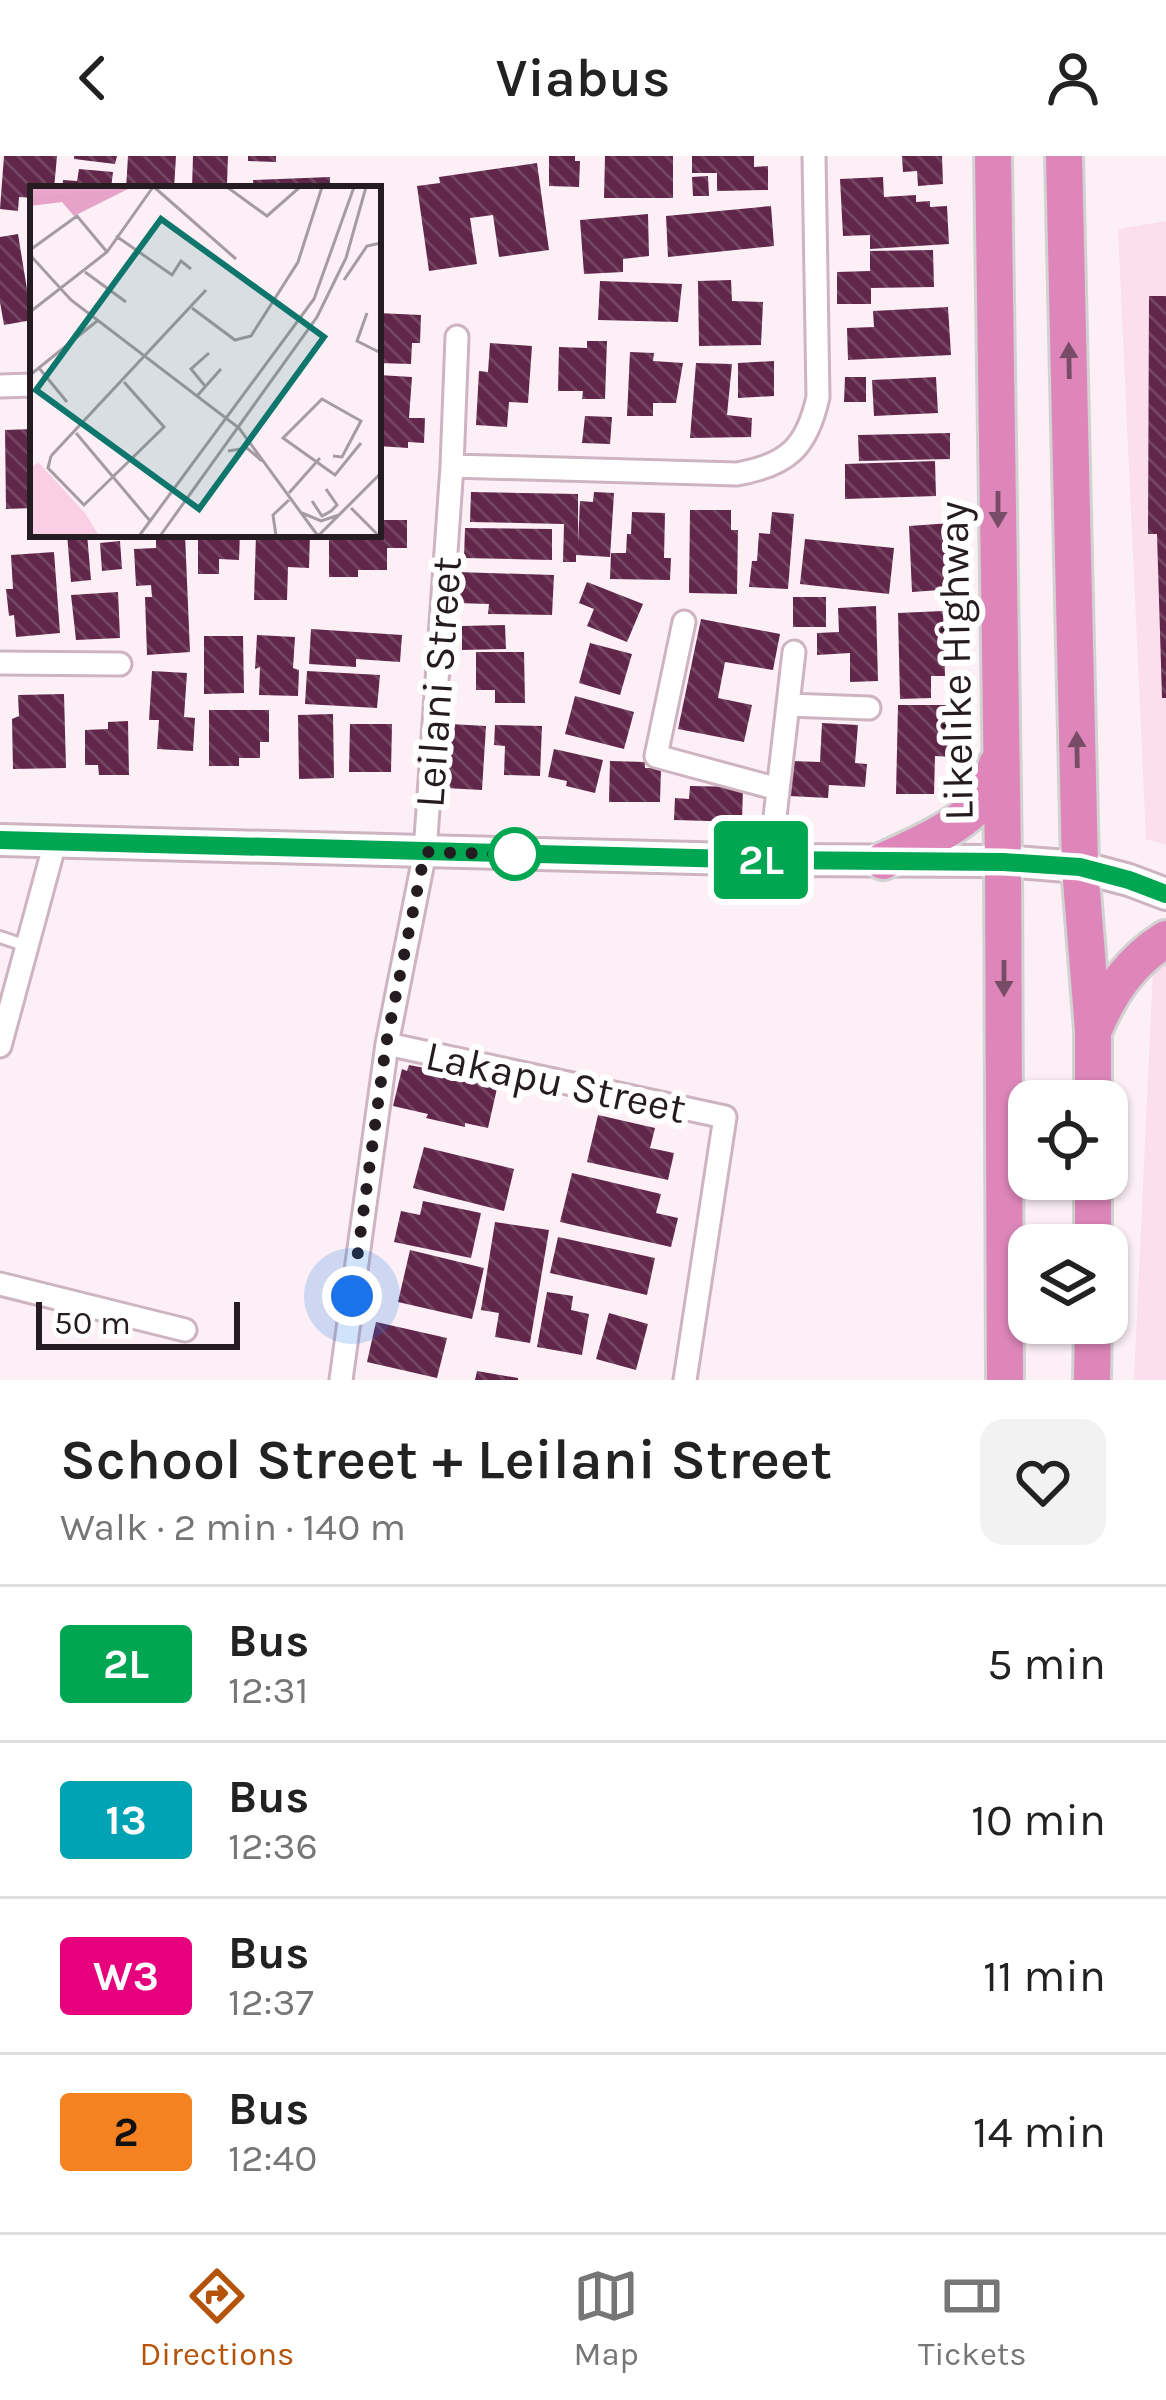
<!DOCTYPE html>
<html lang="en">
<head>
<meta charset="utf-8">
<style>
  body { margin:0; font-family:Karla,sans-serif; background:#f2f2f2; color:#222; height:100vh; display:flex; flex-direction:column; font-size:45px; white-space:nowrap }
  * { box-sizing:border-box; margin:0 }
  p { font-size:39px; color:#767676 }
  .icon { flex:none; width:66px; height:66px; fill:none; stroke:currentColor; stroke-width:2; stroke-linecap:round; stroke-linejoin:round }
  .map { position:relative; height:1224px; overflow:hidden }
  .side { display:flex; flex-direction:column; background:#fff; flex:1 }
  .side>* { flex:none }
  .badge { padding:0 24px; border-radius:9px; font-size:42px; line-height:78px }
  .fabs { position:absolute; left:1008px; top:924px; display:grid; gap:24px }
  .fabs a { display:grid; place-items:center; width:120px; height:120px; border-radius:24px; background:#fff; box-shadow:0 3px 9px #0004; font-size:60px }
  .scale { position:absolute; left:36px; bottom:30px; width:204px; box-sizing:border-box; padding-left:12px; border:6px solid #251c21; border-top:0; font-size:33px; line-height:42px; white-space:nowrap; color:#251c21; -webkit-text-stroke:9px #fff; paint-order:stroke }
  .you { position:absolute; width:60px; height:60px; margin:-30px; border:9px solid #fff; border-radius:50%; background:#1a73e8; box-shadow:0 0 0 18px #1a73e833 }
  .map>.badge { position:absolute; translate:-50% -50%; box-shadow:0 0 0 6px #fff }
  .round { display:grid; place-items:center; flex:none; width:126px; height:126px; border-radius:24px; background:#f2f2f2 }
  .head { display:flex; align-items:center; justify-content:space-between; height:204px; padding:0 60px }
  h1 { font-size:57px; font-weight:600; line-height:90px }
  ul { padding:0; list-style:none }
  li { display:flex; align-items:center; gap:36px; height:156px; padding:0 60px; border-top:3px solid #e0e0e0 }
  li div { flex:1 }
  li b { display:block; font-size:45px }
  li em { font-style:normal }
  li .badge { min-width:132px; font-weight:700; text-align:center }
  header { display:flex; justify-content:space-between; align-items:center; height:156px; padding:0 60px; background:#fff; font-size:54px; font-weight:600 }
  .menu { display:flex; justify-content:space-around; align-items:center; height:168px; border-top:3px solid #e0e0e0; background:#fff; font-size:33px; color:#767676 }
  .menu a { display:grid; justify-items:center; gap:6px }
  .menu .on { color:#b45309 }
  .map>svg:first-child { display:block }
</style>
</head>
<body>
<header><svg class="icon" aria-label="back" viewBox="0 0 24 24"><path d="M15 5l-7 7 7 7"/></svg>Viabus<svg class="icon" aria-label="person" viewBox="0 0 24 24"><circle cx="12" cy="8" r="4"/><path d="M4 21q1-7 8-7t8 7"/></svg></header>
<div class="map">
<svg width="1166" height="1224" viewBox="0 0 1166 1224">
  <defs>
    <pattern id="building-back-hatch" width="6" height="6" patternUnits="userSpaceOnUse" patternTransform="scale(3)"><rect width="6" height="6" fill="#61274a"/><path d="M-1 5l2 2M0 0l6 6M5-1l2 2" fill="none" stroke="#744561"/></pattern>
  </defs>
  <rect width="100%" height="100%" fill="#fcf0f6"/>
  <path fill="#fbdfed" d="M 1166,65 L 1166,689 L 1146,683 L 1118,73 Z
    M 1154,792 L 1166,796 L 1166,1224 L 1134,1224 Z"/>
  <path fill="url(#building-back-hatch)" d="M 4,0 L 57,0 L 54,33 L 33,33 L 33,42 L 19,41 L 18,55 L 0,53 Z
    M 74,0 L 117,0 L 115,8 L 74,3 Z
    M 128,0 L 176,0 L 174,33 L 126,33 Z
    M 193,0 L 228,0 L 227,28 L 220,28 L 220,33 L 192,32 Z
    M 248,0 L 276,0 L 276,6 L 248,5 Z
    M 549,0 L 575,0 L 575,5 L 580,5 L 579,31 L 549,30 Z
    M 605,0 L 673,0 L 673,42 L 604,42 Z
    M 692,0 L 754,0 L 754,11 L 768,10 L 768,34 L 717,35 L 717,17 L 692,17 Z
    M 902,0 L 942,0 L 943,28 L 918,30 L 917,15 L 903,16 Z
    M 537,7 L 549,94 L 499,101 L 493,59 L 470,62 L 477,108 L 429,115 L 417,30 L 440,27 L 439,21 Z
    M 79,13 L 113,16 L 111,33 L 62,33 L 63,24 L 77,25 Z
    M 708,20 L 709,40 L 693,40 L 692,21 Z
    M 330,21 L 330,33 L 254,33 L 253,24 Z
    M 883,21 L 884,41 L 916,39 L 916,46 L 930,45 L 930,51 L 947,50 L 949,88 L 870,93 L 870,79 L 843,80 L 840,23 Z
    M 771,50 L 774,90 L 668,101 L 666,60 Z
    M 648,58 L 649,100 L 623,103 L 623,116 L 584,118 L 580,64 Z
    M 18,78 L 32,164 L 4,169 L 0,146 L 0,81 Z
    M 933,94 L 934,131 L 871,132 L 871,148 L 837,148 L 837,116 L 870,115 L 870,95 Z
    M 731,124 L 732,145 L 763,146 L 761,189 L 699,190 L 698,125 Z
    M 600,125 L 682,128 L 678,166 L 598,164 Z
    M 1149,140 L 1166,140 L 1166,542 L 1162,542 L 1157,378 L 1148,378 Z
    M 948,151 L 951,199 L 848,204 L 847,172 L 874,171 L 873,155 Z
    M 378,157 L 421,159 L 420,187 L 412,187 L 411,208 L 378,207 Z
    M 587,185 L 607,185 L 605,243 L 582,243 L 583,235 L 558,235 L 559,191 L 587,192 Z
    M 490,187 L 532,190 L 528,247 L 509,246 L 507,271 L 476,269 L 479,215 L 488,216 Z
    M 630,196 L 654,197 L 653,205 L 683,207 L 676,247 L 653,247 L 653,260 L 627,260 Z
    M 774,205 L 774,240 L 738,242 L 738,207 Z
    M 696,207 L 732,208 L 727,259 L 752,262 L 751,281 L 690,282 Z
    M 378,219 L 412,221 L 409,262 L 425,262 L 424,287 L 408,286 L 408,292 L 378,290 Z
    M 845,221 L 866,221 L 866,246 L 844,246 Z
    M 936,221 L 938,257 L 874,260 L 872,224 Z
    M 585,260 L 612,261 L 610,288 L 582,287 Z
    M 33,273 L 33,352 L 6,353 L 5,274 Z
    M 950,277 L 950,303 L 859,305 L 858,279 Z
    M 935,305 L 936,340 L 845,343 L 845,308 Z
    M 471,336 L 578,338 L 578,387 L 580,345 L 593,346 L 594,336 L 614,337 L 610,401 L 576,399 L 576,406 L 563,406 L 564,368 L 470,366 Z
    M 690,354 L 731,354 L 731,374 L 738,374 L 737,438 L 689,437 Z
    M 632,356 L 665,357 L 664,402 L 671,402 L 670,424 L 610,423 L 611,397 L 626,397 L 627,378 L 631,378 Z
    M 772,356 L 794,358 L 788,433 L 749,431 L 752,405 L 757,405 L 759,377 L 770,378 Z
    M 378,364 L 407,364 L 407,392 L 387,392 L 387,414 L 358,414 L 358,421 L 329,421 L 329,378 L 378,378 Z
    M 951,367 L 954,433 L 912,436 L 909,370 Z
    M 465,372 L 552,373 L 552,404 L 464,402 Z
    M 67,378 L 87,378 L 91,424 L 71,426 Z
    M 156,378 L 185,378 L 190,496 L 147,499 L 145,441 L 152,441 L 151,429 L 136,430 L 134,393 L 156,392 Z
    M 198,378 L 240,378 L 239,404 L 219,403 L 219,418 L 198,418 Z
    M 256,378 L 310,378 L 309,412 L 288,411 L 287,444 L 254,444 Z
    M 805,383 L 894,392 L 889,438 L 800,428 Z
    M 120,385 L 122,413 L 102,415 L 100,387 Z
    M 54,396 L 60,477 L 16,481 L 14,459 L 9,460 L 6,433 L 13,433 L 11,399 Z
    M 457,416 L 554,419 L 552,459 L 488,458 L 489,448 L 456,447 Z
    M 587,426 L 643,448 L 627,486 L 587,470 L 594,453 L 579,447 Z
    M 118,436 L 120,482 L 76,484 L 71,439 Z
    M 793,441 L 826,441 L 826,471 L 793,471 Z
    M 876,450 L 878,525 L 850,526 L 850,497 L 817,499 L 817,477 L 839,476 L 838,452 Z
    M 943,455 L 945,520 L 931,520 L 931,542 L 900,543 L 898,457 Z
    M 701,463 L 780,478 L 773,514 L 725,506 L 718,542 L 752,549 L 744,586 L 678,573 Z
    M 505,469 L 506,493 L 462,494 L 462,470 Z
    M 311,473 L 402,479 L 400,506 L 356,503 L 356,511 L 309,508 Z
    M 257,479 L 295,481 L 293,512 L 299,514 L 298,540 L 259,539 L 260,511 L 255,513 Z
    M 204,480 L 243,480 L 244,537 L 204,538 Z
    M 590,487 L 632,498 L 620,539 L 579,527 Z
    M 476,496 L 524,496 L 525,547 L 495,547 L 495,534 L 476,534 Z
    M 152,515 L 187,517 L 184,561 L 195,562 L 193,595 L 157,593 L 159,564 L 149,564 Z
    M 307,515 L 380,519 L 377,552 L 305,548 Z
    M 64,538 L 66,612 L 13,613 L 12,563 L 19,560 L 18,539 Z
    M 575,540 L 634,556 L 624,593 L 565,578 Z
    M 898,549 L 955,549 L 953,601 L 935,600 L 934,638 L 896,638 Z
    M 209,554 L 269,554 L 269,586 L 260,586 L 260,602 L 239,602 L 239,610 L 209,610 Z
    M 333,558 L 334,622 L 299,623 L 298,559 Z
    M 128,565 L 129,619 L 99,619 L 98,609 L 85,609 L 85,574 L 108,573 L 108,566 Z
    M 822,567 L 858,569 L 855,607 L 867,608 L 865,631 L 829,629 L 828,642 L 789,640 L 791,605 L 820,606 Z
    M 350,568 L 392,568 L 391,616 L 349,616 Z
    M 450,568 L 486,570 L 482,634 L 445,632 Z
    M 495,569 L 542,570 L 540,620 L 504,619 L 505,590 L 494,589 Z
    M 554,593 L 603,604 L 595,637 L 566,630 L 567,625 L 548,621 Z
    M 610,605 L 645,606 L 645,612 L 661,612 L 660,646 L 609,646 Z
    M 690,630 L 743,631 L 742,666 L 674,664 L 675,642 L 689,643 Z
    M 409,909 L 435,914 L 437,909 L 452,913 L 451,917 L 498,928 L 488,972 L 465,967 L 465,971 L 426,962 L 428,958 L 393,950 L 402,913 L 407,915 Z
    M 598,959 L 655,972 L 650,992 L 674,997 L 668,1024 L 587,1006 Z
    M 424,991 L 514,1013 L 504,1055 L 413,1032 Z
    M 572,1017 L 661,1038 L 656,1057 L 678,1062 L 671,1091 L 560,1066 Z
    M 423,1045 L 481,1057 L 471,1102 L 394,1086 L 401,1055 L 420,1059 Z
    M 495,1066 L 549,1074 L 530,1187 L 495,1181 L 499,1157 L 481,1154 Z
    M 558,1081 L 655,1102 L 647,1139 L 550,1117 Z
    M 410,1094 L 484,1112 L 472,1163 L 398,1146 Z
    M 547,1136 L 573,1140 L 571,1154 L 589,1158 L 582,1199 L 537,1191 Z
    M 609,1157 L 648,1168 L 636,1214 L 596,1203 Z
    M 376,1166 L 447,1182 L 437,1222 L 367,1206 Z
    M 477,1215 L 518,1222 L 518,1224 L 475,1224 Z"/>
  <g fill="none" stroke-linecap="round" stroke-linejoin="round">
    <defs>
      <path id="service" d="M 0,781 L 27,790"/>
      <path id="minor" d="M 0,230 L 33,229
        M 452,310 L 737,318 C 788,309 807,291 818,241 L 814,0
        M 684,466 L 656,600 L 778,633
        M 0,507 L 120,508
        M 788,549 L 869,552
        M 770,704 L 794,496
        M 387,888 L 725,961 L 685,1224
        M 0,890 L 56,683
        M 0,1128 L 185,1174
        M 341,1224 L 387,888 L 425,696 L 452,310 L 457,181"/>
      <path id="secondary" d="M 0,684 L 770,704 L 1003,705 L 1080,711 L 1129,724 L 1166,738"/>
      <path id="trunk" d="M 993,0 L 1003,705 L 1005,1224
        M 1064,0 L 1080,711 L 1093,874 L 1093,945
        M 883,705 C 914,691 970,668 987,636 C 991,628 994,617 997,608
        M 1095,871 C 1111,834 1131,805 1166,783
        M 1093,1089 L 1093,1023
        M 1092,1224 L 1093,1167"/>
    </defs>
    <use href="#service" stroke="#ceb3c1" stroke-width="16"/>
    <use href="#minor" stroke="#ceb3c1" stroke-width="27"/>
    <use href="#secondary" stroke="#ceb3c1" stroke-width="36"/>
    <use href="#trunk" stroke="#d3d2d3" stroke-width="42"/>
    <use href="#service" stroke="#fff" stroke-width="10"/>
    <use href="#minor" stroke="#fff" stroke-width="21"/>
    <use href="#secondary" stroke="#fff" stroke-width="30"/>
    <use href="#trunk" stroke="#de86ba" stroke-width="36"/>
  </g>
  <defs><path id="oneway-solid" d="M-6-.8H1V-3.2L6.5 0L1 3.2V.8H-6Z" transform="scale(3)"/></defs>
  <g fill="#784c66">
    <use href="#oneway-solid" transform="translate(1069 205) rotate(-91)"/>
    <use href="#oneway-solid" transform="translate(998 353) rotate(90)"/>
    <use href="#oneway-solid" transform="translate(1077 594) rotate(-91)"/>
    <use href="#oneway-solid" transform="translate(1004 822) rotate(90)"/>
  </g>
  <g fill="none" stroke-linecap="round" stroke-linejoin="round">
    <defs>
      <path id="line" d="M 0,684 L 770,704 L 1003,706 L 1080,711 L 1129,724 L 1166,738"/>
    </defs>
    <use href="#line" stroke="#fff" stroke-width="27"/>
    <use href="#line" stroke="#00a651" stroke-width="18"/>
    <path stroke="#251c21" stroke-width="12" stroke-dasharray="0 21.6" d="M 352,1140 L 386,888 L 425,696 L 533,699 L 515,698"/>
  </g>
  <circle fill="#fff" stroke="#00a651" stroke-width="6" cx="515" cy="698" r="24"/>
  <g text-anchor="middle" stroke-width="12" stroke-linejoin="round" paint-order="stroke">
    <g font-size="42" fill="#251c21" stroke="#fff">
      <text transform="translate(955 505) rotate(-91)" y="15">Likelike Highway</text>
      <text transform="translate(437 526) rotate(-86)" y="15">Leilani Street</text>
      <text transform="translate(556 925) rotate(12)" y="15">Lakapu Street</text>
    </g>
  </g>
  <g transform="translate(30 30)">
    <rect width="351" height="351" fill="#fcf0f6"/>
    <path d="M 0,1 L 102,1 L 44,30 L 32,16 L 0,20 Z" fill="#e7a2c7"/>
    <path d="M 8,276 L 55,327 L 69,350 L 0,350 L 0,283 Z" fill="#facee5"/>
    <path fill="none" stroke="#eba5cb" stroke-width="6" d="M 0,7 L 94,1"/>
    <path fill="none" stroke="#a69ba1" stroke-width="3" d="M 124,1 L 206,73M 197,1 L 237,30 L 270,1M 351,1 L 351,50M 86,50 L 142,89 L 151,75 L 161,83M 0,64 L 47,30 L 77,66M 0,69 L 41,114 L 209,242 L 288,350M 55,86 L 96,116M 314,94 L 337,60 L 351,57M 162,122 L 205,154 L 221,150 L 268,76 L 292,1M 0,126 L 77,66 L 123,1M 337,127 L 327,155 L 351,167M 9,182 L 37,216M 0,189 L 67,135M 175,200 L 161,183 L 179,167M 167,210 L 191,183M 46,247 L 121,336M 198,265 L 217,262 L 232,275M 21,270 L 18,282 L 54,319 L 134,241 L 94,196M 21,270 L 176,104M 303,270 L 312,271 L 331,235 L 292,213 L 253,252 L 305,289 L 331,257M 259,307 L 290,272M 282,315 L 292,330 L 301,325 L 307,319 L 296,303M 321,322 L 349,350M 272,327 L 291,335 L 309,329M 109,350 L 284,113 L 324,1M 130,350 L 287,131 L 316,72 L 336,1M 246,350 L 243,329 L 259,314M 288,350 L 351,287"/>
    <path fill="#0f766e" fill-opacity="0.15" stroke="#0f766e" stroke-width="6" d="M 131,33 L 294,151 L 169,323 L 6,204 Z"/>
    <rect width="351" height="351" fill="none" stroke="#251c21" stroke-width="6"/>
  </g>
</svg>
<div class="fabs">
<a><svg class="icon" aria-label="locate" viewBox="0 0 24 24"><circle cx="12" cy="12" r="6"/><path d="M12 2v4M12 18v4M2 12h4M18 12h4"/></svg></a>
<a><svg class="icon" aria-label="layers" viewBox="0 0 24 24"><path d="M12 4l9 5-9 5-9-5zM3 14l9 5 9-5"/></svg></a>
</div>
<div class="scale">50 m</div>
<div class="you" style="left:352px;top:1140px"></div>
<b class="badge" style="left:761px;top:704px;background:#00a651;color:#fff">2L</b>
</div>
<section class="side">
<div class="head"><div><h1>School Street + Leilani Street</h1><p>Walk · 2 min · 140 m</p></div><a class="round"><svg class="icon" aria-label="heart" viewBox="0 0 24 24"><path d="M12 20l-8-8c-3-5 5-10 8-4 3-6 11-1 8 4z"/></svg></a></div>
<ul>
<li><span class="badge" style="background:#00a651;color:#fff">2L</span><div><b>Bus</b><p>12:31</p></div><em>5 min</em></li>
<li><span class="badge" style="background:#00a3b4;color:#fff">13</span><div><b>Bus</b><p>12:36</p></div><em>10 min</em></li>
<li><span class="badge" style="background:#e6007e;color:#fff">W3</span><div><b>Bus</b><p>12:37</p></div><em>11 min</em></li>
<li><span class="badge" style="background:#f58220;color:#111">2</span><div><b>Bus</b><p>12:40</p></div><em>14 min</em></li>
</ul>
</section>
<nav class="menu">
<a class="on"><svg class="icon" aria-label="directions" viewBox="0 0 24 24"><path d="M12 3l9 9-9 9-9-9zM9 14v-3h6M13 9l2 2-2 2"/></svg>Directions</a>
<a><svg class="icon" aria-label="map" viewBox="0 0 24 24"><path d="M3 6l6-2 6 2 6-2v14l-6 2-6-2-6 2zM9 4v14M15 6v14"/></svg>Map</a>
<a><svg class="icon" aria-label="tickets" viewBox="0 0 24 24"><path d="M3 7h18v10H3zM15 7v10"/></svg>Tickets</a>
</nav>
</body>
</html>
